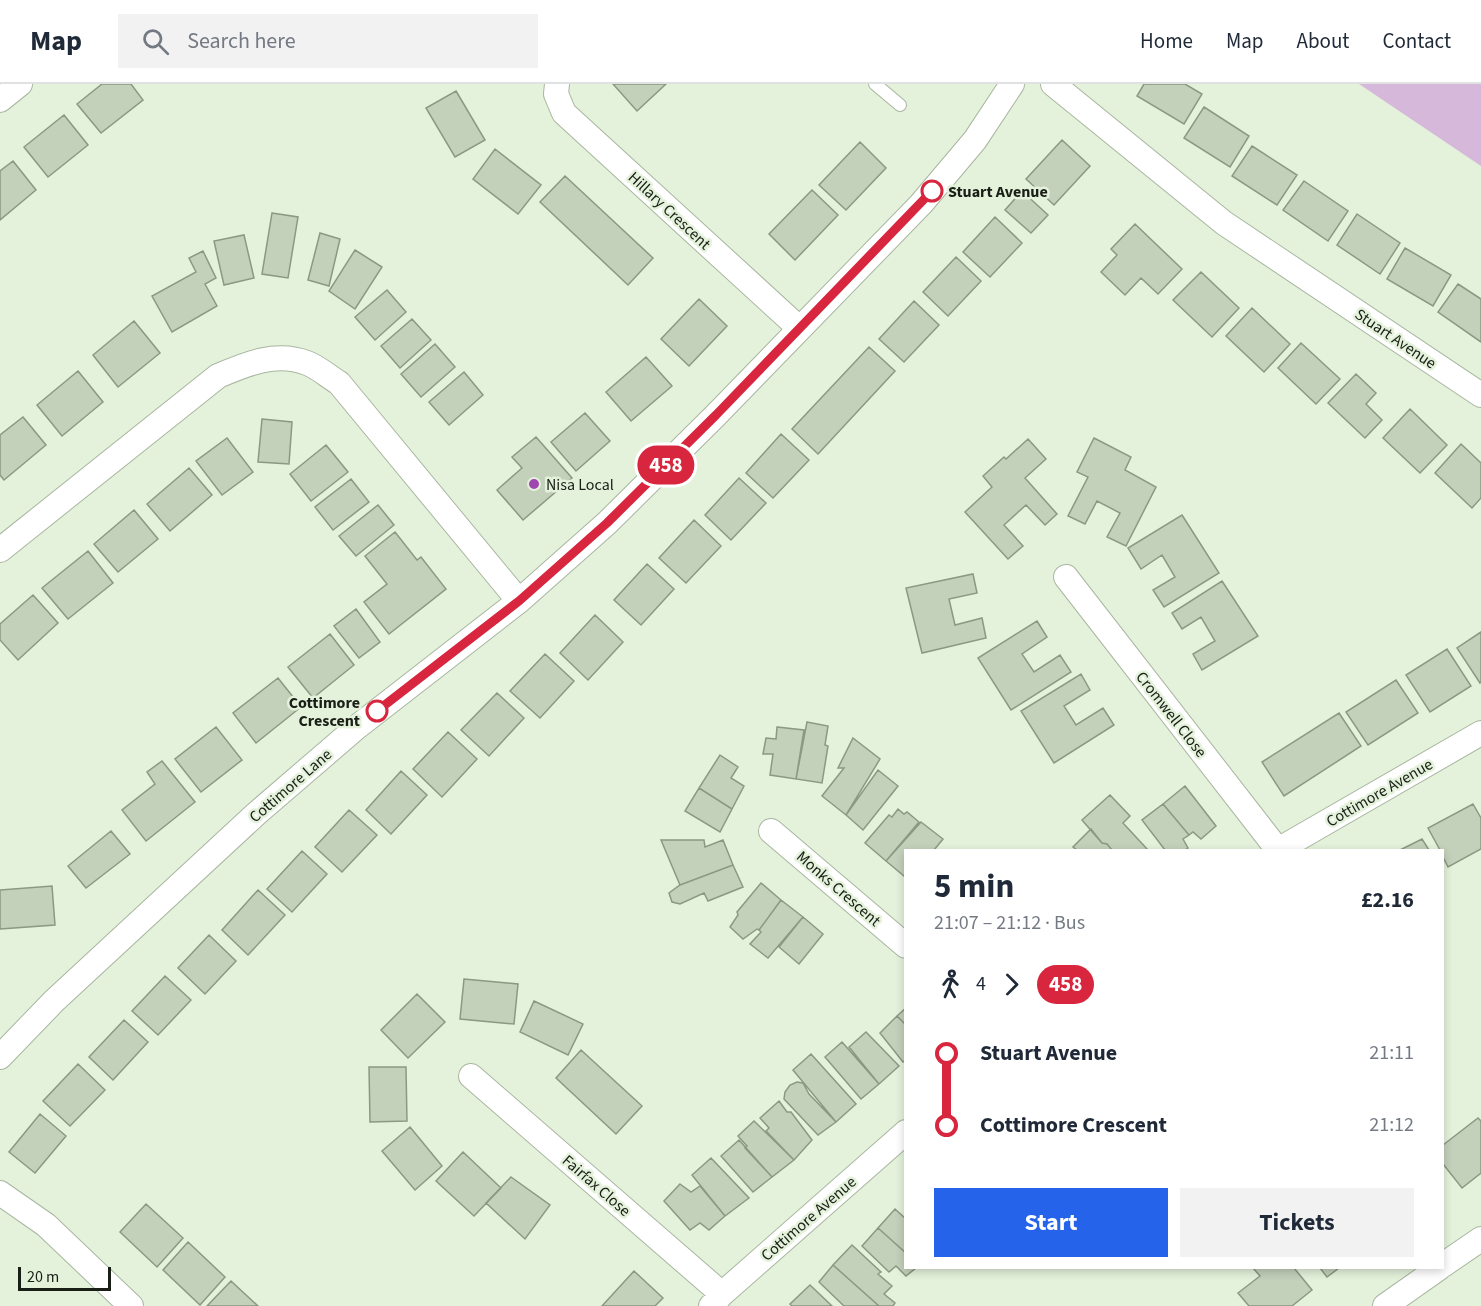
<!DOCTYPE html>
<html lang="en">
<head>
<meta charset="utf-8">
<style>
  body { margin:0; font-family:"Source Sans 3",sans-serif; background:#f2f2f3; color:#1f2937; height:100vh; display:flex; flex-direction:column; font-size:22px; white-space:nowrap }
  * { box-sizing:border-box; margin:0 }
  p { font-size:20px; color:#747a83 }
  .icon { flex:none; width:33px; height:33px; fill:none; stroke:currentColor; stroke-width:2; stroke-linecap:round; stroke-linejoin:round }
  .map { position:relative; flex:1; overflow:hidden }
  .details { position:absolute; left:904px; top:765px; width:540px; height:420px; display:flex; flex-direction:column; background:#fff; border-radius:0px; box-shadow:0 3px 9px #0003 }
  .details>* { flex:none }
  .badge { padding:0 12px; border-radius:20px; font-size:21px; line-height:39px }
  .scale { position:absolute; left:18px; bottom:15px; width:93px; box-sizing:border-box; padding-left:6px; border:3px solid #191e16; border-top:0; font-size:16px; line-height:21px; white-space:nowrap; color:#191e16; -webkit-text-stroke:4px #e4f2db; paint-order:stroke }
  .map>.badge { position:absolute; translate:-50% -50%; box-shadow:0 0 0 3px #fff }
  .legs { display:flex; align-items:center; gap:9px; height:66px; padding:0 30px; font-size:20px }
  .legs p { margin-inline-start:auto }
  .summary { display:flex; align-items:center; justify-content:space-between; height:102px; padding:0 30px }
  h1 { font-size:33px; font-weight:700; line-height:45px }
  .primary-button { display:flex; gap:12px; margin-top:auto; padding:12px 30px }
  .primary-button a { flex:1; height:69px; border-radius:0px; background:#2563eb; color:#fff; font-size:24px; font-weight:700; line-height:69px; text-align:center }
  .primary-button a+a { background:#f2f2f3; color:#1f2937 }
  ul { padding:0 30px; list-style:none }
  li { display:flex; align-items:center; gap:21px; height:72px; font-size:22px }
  li i { display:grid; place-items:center; width:9px; height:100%; margin:0 8px; background:currentColor }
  li i::after { content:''; width:15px; height:15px; margin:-8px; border:4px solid; border-radius:50%; background:#fff }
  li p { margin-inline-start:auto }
  li:first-child i { background:linear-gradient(#0000 50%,currentColor 0) }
  li:last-child i { background:linear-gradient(currentColor 50%,#0000 0) }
  header { display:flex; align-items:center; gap:36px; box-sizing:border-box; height:84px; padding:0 30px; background:#fff; border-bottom:2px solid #e0e1e3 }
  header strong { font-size:28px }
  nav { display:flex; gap:33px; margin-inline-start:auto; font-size:21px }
  .search { width:420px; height:54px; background:#f2f2f3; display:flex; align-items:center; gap:15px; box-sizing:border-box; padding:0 21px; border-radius:0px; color:#747a83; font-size:22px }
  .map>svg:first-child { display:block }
</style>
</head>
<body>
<header>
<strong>Map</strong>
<div class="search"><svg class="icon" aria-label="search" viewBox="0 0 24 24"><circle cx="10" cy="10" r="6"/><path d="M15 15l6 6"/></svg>Search here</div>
<nav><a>Home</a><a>Map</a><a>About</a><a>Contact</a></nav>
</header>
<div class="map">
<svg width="1481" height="1222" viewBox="0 0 1481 1222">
  <rect width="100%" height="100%" fill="#e4f2db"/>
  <path fill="#d5b8da" d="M 1359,0 L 1481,0 L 1481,82 Z"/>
  <path fill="#c3d1bb" stroke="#8b9883" stroke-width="1.5" d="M 102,0 L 131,0 L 143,16 L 101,49 L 77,20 Z
    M 613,0 L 666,0 L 637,27 Z
    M 1144,0 L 1185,0 L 1202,10 L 1184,40 L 1137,12 Z
    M 456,7 L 485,56 L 455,73 L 426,24 Z
    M 1204,23 L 1249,52 L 1230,83 L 1184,54 Z
    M 64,31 L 88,61 L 48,93 L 24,63 Z
    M 1062,56 L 1090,82 L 1054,121 L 1026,95 Z
    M 860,58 L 886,84 L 846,126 L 819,101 Z
    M 1252,62 L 1297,91 L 1277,121 L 1232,92 Z
    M 495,65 L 541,101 L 518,130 L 473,95 Z
    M 13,77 L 36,106 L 0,136 L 0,87 Z
    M 565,92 L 653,174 L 628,201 L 540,118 Z
    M 1304,97 L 1348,127 L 1328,157 L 1283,126 Z
    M 812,106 L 838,131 L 795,176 L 769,150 Z
    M 1022,107 L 1048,131 L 1031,149 L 1005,126 Z
    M 272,129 L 298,133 L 288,194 L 262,190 Z
    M 1357,130 L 1400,159 L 1380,190 L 1337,161 Z
    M 995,133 L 1022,159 L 990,193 L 963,168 Z
    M 1135,140 L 1182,185 L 1158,210 L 1141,194 L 1125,211 L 1101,188 L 1117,171 L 1111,165 Z
    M 320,149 L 340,155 L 329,202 L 308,196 Z
    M 244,151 L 254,194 L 224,201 L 214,157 Z
    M 1405,164 L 1451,191 L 1433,222 L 1387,195 Z
    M 355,166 L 382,183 L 355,225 L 329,207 Z
    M 203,167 L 216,194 L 205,200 L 217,222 L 172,248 L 152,212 L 196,188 L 189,174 Z
    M 956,173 L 981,197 L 948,232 L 923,208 Z
    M 1201,188 L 1239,224 L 1212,253 L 1173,216 Z
    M 1458,200 L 1481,215 L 1481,258 L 1438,228 Z
    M 387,206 L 406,228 L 375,256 L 355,233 Z
    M 699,215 L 727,242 L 689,282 L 661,255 Z
    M 914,217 L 939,241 L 904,278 L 879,255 Z
    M 1252,224 L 1290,260 L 1264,288 L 1226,252 Z
    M 412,235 L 431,256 L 400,284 L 381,262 Z
    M 134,237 L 160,269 L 118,303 L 93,271 Z
    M 1301,259 L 1340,295 L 1316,320 L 1278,284 Z
    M 435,260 L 455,283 L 421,313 L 401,290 Z
    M 869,263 L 895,287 L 818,370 L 792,345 Z
    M 646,273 L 672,302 L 631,337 L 606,308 Z
    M 78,287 L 103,318 L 62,352 L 37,321 Z
    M 464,288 L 483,311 L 449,341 L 429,318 Z
    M 1356,290 L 1376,309 L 1366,320 L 1382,336 L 1365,354 L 1328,319 Z
    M 1410,325 L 1447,361 L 1420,389 L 1383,354 Z
    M 585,329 L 610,357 L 576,387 L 551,358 Z
    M 23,333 L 46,361 L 4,396 L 0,391 L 0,351 Z
    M 262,335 L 292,338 L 289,380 L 258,378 Z
    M 781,350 L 809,376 L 773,414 L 746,389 Z
    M 536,353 L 572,394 L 523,436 L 497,406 L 522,384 L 512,373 Z
    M 227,354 L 253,388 L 222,411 L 196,377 Z
    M 1094,354 L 1131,373 L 1125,386 L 1156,403 L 1126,462 L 1107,453 L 1120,429 L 1097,417 L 1085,440 L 1068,432 L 1088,393 L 1077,388 Z
    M 1028,355 L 1046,375 L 1025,394 L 1057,430 L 1045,441 L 1026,421 L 1004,441 L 1023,462 L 1008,475 L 965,428 L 992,403 L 983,392 L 1004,373 L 1006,375 Z
    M 1461,360 L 1481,379 L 1481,414 L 1472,424 L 1435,389 Z
    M 326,361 L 348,388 L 311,417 L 290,390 Z
    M 189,384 L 212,411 L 170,447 L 147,420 Z
    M 739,394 L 766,419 L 731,456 L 705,431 Z
    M 351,395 L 369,418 L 333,446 L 315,423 Z
    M 378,421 L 394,441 L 356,472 L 339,452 Z
    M 134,426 L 158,455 L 118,488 L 94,460 Z
    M 1182,431 L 1219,489 L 1164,523 L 1153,506 L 1175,493 L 1162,471 L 1141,485 L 1128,464 Z
    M 694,436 L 721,462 L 686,499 L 659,474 Z
    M 395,448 L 417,476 L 421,473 L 446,505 L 389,550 L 364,518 L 387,500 L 365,472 Z
    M 88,467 L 113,499 L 68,535 L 42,504 Z
    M 647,480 L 674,505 L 641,541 L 614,516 Z
    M 973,490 L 977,509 L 949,515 L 955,541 L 982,534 L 986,554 L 922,569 L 906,504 Z
    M 1222,497 L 1258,552 L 1202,586 L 1193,570 L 1215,557 L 1201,533 L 1182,545 L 1172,529 Z
    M 33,511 L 58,539 L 18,576 L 0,556 L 0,540 Z
    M 356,525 L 380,558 L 359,574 L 334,542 Z
    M 595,531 L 623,558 L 588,596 L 560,569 Z
    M 1037,537 L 1047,553 L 1022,570 L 1034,588 L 1060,571 L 1071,588 L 1011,626 L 978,574 Z
    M 1481,548 L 1481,598 L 1480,599 L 1457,564 Z
    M 330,550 L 354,581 L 313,614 L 288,583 Z
    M 1447,565 L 1471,602 L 1430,628 L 1406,591 Z
    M 545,570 L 574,597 L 540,634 L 510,607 Z
    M 1081,590 L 1090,606 L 1064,622 L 1076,641 L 1103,624 L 1114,641 L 1054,679 L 1021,627 Z
    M 278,594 L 301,623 L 256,659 L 233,629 Z
    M 1396,596 L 1418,629 L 1368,661 L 1346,628 Z
    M 497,609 L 524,634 L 489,672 L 461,646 Z
    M 1339,629 L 1361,662 L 1284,712 L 1262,678 Z
    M 807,638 L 828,642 L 825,661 L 828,662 L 822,699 L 796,695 Z
    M 216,643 L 242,676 L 201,708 L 175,675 Z
    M 777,643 L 804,646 L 796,695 L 770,691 L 773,670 L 763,670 L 766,654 L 776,655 Z
    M 448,648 L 477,675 L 442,713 L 413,685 Z
    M 853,654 L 880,675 L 846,731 L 822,712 L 844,684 L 838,684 Z
    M 720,671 L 738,683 L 731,694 L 744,702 L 732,725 L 699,704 Z
    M 162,677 L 195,718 L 146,757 L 122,726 L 155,700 L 147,688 Z
    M 878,686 L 898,702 L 863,746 L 846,731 Z
    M 401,687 L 427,711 L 391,750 L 366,726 Z
    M 1185,702 L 1216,742 L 1201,755 L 1193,748 L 1189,751 L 1163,720 Z
    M 699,704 L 732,725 L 720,748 L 685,727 Z
    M 1110,711 L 1130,732 L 1123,739 L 1148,766 L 1112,766 L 1107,760 L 1102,759 L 1082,736 Z
    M 1163,720 L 1189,751 L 1183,755 L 1188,764 L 1185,766 L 1165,766 L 1142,736 Z
    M 1473,720 L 1481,734 L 1481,765 L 1448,783 L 1443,773 L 1443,766 L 1440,766 L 1428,744 Z
    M 898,725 L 904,730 L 907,728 L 919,738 L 886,777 L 865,759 L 889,731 L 892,733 Z
    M 349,726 L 377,751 L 342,788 L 315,763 Z
    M 921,738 L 943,755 L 934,766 L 906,766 L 906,790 L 904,792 L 886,777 Z
    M 1091,745 L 1102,759 L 1107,760 L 1112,766 L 1077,766 L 1073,763 Z
    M 111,747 L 130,770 L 86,804 L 68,782 Z
    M 1422,755 L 1429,766 L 1400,766 Z
    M 661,756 L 704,756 L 705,763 L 723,756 L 733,781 L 680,801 Z
    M 302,767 L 327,790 L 292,828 L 267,805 Z
    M 733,781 L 743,803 L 708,817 L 704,809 L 680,820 L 672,818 L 669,809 L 680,801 Z
    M 761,799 L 781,816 L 759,846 L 757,845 L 743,855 L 730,843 L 738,831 L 737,828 Z
    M 52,802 L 55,841 L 0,845 L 0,806 Z
    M 258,806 L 285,831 L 248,871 L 222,846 Z
    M 781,816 L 803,833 L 768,874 L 750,860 L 761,848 L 759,846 Z
    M 803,833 L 823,850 L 799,880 L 779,863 Z
    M 209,851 L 236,877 L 205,910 L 178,884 Z
    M 165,892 L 191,916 L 158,951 L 132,927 Z
    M 464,895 L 518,900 L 514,940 L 460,935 Z
    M 417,910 L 445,938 L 408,974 L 381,946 Z
    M 534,917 L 583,940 L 568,971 L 520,948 Z
    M 906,924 L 906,941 L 897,932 Z
    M 897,932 L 906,941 L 906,976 L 903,978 L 880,949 Z
    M 124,936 L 148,958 L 113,996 L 89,973 Z
    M 866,948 L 899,982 L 879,1000 L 849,963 Z
    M 842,958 L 879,1000 L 861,1015 L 825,973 Z
    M 581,966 L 642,1022 L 616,1050 L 556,994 Z
    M 811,970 L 856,1020 L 836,1038 L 793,986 Z
    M 78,980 L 105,1006 L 70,1042 L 43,1017 Z
    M 369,983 L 406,983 L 407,1037 L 370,1038 Z
    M 797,998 L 803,999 L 809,1010 L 836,1038 L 818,1051 L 784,1015 L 785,1008 L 790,1001 Z
    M 779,1017 L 787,1028 L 791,1028 L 812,1056 L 794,1076 L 766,1047 L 769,1044 L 760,1034 Z
    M 40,1030 L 66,1052 L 35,1089 L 9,1068 Z
    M 1478,1034 L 1481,1037 L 1481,1089 L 1462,1104 L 1443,1080 L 1443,1061 Z
    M 754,1037 L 794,1076 L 772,1093 L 745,1064 L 747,1062 L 738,1052 Z
    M 410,1043 L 442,1082 L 415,1106 L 382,1067 Z
    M 739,1056 L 772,1093 L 753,1108 L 721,1072 Z
    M 463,1068 L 501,1104 L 474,1132 L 436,1097 Z
    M 711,1074 L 749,1114 L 725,1132 L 692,1091 Z
    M 511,1093 L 550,1121 L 525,1155 L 486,1119 Z
    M 680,1100 L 691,1108 L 700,1102 L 725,1132 L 709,1146 L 700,1139 L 690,1146 L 664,1117 Z
    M 146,1120 L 183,1154 L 157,1183 L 120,1148 Z
    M 895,1125 L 906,1135 L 906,1169 L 878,1144 Z
    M 878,1144 L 906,1169 L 906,1184 L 916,1184 L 906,1192 L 896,1182 L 889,1188 L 862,1162 Z
    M 188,1158 L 225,1193 L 200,1221 L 163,1186 Z
    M 852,1161 L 881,1188 L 878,1190 L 892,1202 L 884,1210 L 895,1219 L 893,1222 L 879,1222 L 833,1181 Z
    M 833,1181 L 879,1222 L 844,1222 L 819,1198 Z
    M 1253,1184 L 1294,1184 L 1312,1206 L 1292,1222 L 1249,1222 L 1238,1209 L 1260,1192 Z
    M 1320,1184 L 1339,1184 L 1327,1193 Z
    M 634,1187 L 663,1214 L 655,1222 L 602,1222 Z
    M 231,1197 L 258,1222 L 207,1222 Z
    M 810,1201 L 832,1222 L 792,1222 L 790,1220 Z"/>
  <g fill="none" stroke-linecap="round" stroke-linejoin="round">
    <defs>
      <path id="service" d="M 875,0 L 900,21"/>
      <path id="minor" d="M 557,0 L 556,10 L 564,29 L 799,244
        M 1053,0 L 1224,139 L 1481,311
        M 0,16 L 20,0
        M 0,466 L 218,292 C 246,280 276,267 307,279 C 318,283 329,293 339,299 L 519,517
        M 1066,493 L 1278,766 L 1481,649
        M 771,747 L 906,862
        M 0,973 L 54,917 L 256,730 L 357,643 L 519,517 L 607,439 L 716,331 L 921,120 L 975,56 L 1012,0
        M 471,992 L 722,1210
        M 0,1109 L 46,1141 L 131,1222
        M 1443,1181 L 1481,1155
        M 711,1222 L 722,1210 L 906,1048
        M 1385,1222 L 1439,1184"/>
    </defs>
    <use href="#service" stroke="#a9b6a0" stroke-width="14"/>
    <use href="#minor" stroke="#a9b6a0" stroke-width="26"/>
    <use href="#service" stroke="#fff" stroke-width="12"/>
    <use href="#minor" stroke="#fff" stroke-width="24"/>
  </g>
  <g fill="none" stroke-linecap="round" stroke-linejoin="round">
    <defs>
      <path id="line-1" d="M 377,627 L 519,517 L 607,439 L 716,331 L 932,107"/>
    </defs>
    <use href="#line-1" stroke="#fff" stroke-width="14"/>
    <use href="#line-1" stroke="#d7263d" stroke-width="9"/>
  </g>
  <g fill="#fff" stroke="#d7263d" stroke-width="3">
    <circle cx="932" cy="107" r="10"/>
    <circle cx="377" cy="627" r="10"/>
  </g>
  <circle fill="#a046b1" stroke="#e4f2db" stroke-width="2" cx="534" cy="400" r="6"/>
  <g text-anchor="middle" stroke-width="5" stroke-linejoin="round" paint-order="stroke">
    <g font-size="16" font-weight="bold" fill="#191e16" stroke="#e4f2db" text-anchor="start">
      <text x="948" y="113">Stuart Avenue</text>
      <text x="360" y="624" text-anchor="end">Cottimore<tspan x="360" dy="18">Crescent</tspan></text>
    </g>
    <g font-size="16" fill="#191e16" stroke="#e4f2db">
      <text transform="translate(670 126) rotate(43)" y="6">Hillary Crescent</text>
      <text transform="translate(1396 254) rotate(34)" y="6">Stuart Avenue</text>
      <text transform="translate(1172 630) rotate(52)" y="6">Cromwell Close</text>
      <text transform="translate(290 701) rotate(-41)" y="6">Cottimore Lane</text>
      <text transform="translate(1379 708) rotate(-30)" y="6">Cottimore Avenue</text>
      <text transform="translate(839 804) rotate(41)" y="6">Monks Crescent</text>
      <text transform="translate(597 1101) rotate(41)" y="6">Fairfax Close</text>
      <text transform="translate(808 1134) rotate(-41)" y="6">Cottimore Avenue</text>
    </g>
    <g font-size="16" fill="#191e16" stroke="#e4f2db" text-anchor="start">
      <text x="546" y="406">Nisa Local</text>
    </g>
  </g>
</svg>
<div class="scale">20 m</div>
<b class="badge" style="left:666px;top:381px;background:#d7263d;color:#fff">458</b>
<section class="details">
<div class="summary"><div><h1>5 min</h1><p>21:07 – 21:12 · Bus</p></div><b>£2.16</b></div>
<div class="legs"><svg class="icon" aria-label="walk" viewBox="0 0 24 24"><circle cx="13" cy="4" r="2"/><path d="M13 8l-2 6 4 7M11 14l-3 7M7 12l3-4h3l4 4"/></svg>4<svg class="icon" aria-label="forward" viewBox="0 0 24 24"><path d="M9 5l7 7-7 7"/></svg><b class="badge" style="background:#d7263d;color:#fff">458</b></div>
<ul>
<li><i style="color:#d7263d"></i><b>Stuart Avenue</b><p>21:11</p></li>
<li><i style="color:#d7263d"></i><b>Cottimore Crescent</b><p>21:12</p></li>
</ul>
<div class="primary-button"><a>Start</a><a>Tickets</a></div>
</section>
</div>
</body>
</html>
